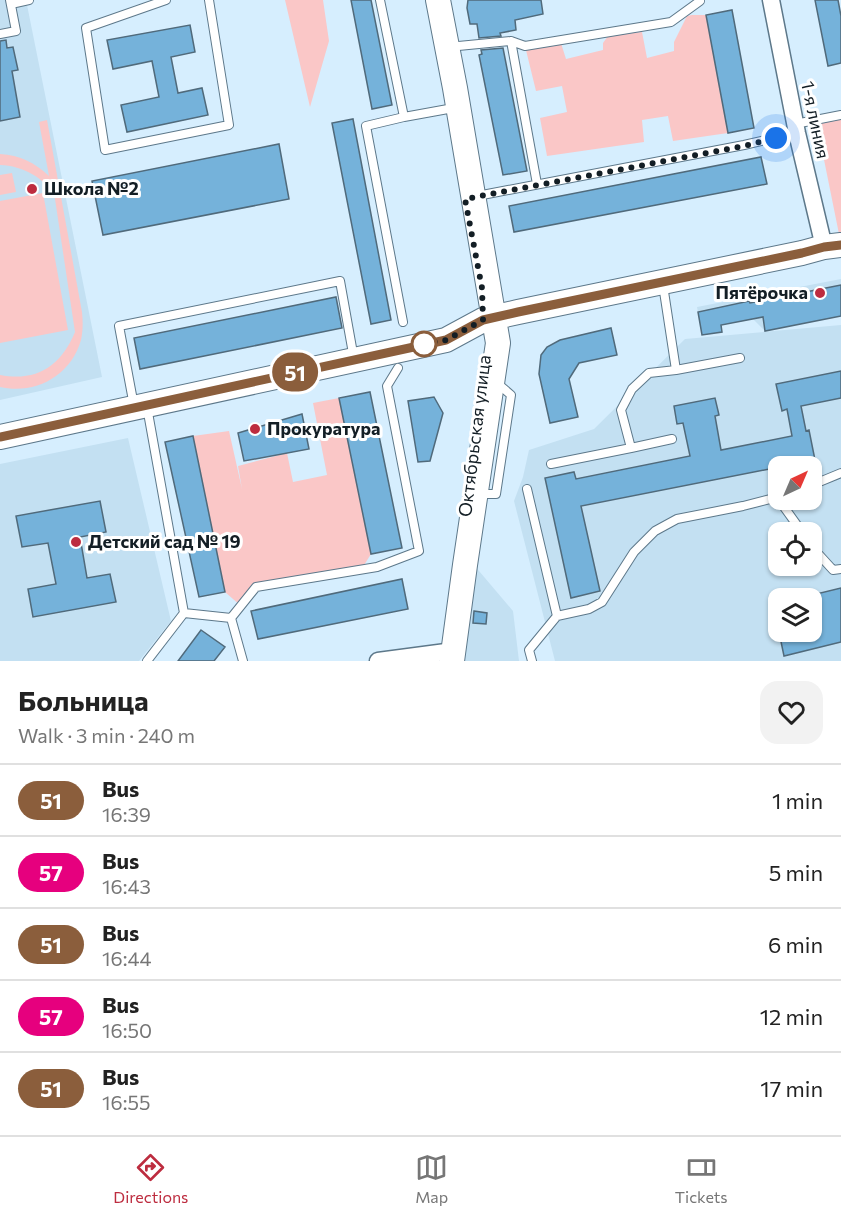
<!DOCTYPE html>
<html lang="en">
<head>
<meta charset="utf-8">
<style>
  body { margin:0; font-family:Commissioner,sans-serif; background:#f2f2f2; color:#222; height:100vh; display:flex; flex-direction:column; font-size:22px; white-space:nowrap }
  * { box-sizing:border-box; margin:0 }
  p { font-size:20px; color:#767676 }
  .icon { flex:none; width:33px; height:33px; fill:none; stroke:currentColor; stroke-width:2; stroke-linecap:round; stroke-linejoin:round }
  .map { position:relative; height:661px; overflow:hidden }
  .panel { display:flex; flex-direction:column; background:#fff; flex:1 }
  .panel>* { flex:none }
  .badge { padding:0 12px; border-radius:20px; font-size:21px; line-height:39px }
  .needle { width:39px; rotate:44deg }
  .controls { position:absolute; left:768px; top:456px; display:grid; gap:12px }
  .controls a { display:grid; place-items:center; width:54px; height:54px; border-radius:12px; background:#fff; box-shadow:0 2px 4px #0004; font-size:30px }
  .you { position:absolute; width:30px; height:30px; margin:-15px; border:4px solid #fff; border-radius:50%; background:#1a73e8; box-shadow:0 0 0 9px #1a73e833 }
  .map>.badge { position:absolute; translate:-50% -50%; box-shadow:0 0 0 3px #fff }
  .round { display:grid; place-items:center; flex:none; width:63px; height:63px; border-radius:18px; background:#f2f2f2 }
  .headline { display:flex; align-items:center; justify-content:space-between; height:102px; padding:0 18px }
  h1 { font-size:28px; font-weight:700; line-height:45px }
  ul { padding:0; list-style:none }
  li { display:flex; align-items:center; gap:18px; height:72px; padding:0 18px; border-top:2px solid #e0e0e0 }
  li div { flex:1 }
  li b { display:block; font-size:22px }
  li em { font-style:normal }
  li .badge { min-width:66px; font-weight:700; text-align:center }
  .menu { display:flex; justify-content:space-around; align-items:center; height:84px; border-top:2px solid #e0e0e0; background:#fff; font-size:16px; color:#767676 }
  .menu a { display:grid; justify-items:center; gap:3px }
  .menu .active { color:#bd2c3f }
  .map>svg:first-child { display:block }
</style>
</head>
<body>
<div class="map">
<svg width="841" height="661" viewBox="0 0 841 661">
  <rect width="100%" height="100%" fill="#d6eefe"/>
  <path fill="#c3e0f2" fill-rule="evenodd" d="M 0,0 L 26,0 L 102,377 L 0,400 Z
    M 841,279 L 841,316 L 765,331 L 753,319 L 722,325 L 722,332 L 702,335 L 697,307 Z
    M 841,325 L 841,661 L 555,661 L 514,501 L 523,477 L 529,450 L 594,429 L 685,339 ZM 778,466 L 812,466 L 812,500 L 778,500 ZM 778,532 L 812,532 L 812,566 L 778,566 ZM 778,598 L 812,598 L 812,632 L 778,632 Z
    M 128,438 L 171,621 L 139,661 L 0,661 L 0,464 Z
    M 468,558 L 513,611 L 519,661 L 455,661 Z"/>
  <path fill="#fac7c7" d="M 285,0 L 323,0 L 329,41 L 310,107 Z
    M 692,15 L 706,15 L 728,133 L 673,141 L 668,116 L 642,120 L 644,142 L 547,156 L 540,118 L 567,112 L 562,86 L 536,91 L 525,46 L 560,40 L 566,59 L 603,50 L 603,43 L 608,36 L 642,32 L 647,58 L 674,51 L 674,42 L 687,16 Z
    M 841,115 L 841,234 L 839,234 L 816,120 Z
    M 47,120 L 82,312 C 83,321 83,331 81,340 C 71,376 35,395 0,387 L 0,375 C 37,382 61,366 75,332 L 55,199 C 45,177 23,166 0,165 L 0,154 C 20,155 35,163 49,176 L 39,122 Z
    M 12,173 L 16,192 L 0,195 L 0,175 Z
    M 43,193 L 68,330 L 0,343 L 0,201 Z
    M 339,398 L 371,554 L 361,570 L 256,587 L 241,606 L 225,592 L 193,436 L 229,431 L 242,489 L 238,466 L 287,453 L 293,482 L 327,475 L 313,403 Z"/>
  <path fill="#75b2da" stroke="#506a7b" stroke-width="1.5" d="M 351,0 L 371,0 L 392,105 L 372,109 Z
    M 468,0 L 541,0 L 543,14 L 515,20 L 516,30 L 500,33 L 501,36 L 479,38 L 477,24 L 470,24 L 467,8 Z
    M 815,0 L 838,0 L 841,16 L 841,63 L 828,66 Z
    M 732,10 L 754,128 L 728,133 L 706,15 Z
    M 190,25 L 195,52 L 171,57 L 178,93 L 202,88 L 208,115 L 127,132 L 121,105 L 159,97 L 152,61 L 113,69 L 107,40 Z
    M 6,40 L 7,48 L 13,47 L 18,70 L 12,71 L 20,117 L 0,121 L 0,41 Z
    M 503,48 L 527,171 L 503,175 L 479,55 L 482,54 L 481,50 Z
    M 353,119 L 391,320 L 371,324 L 332,123 Z
    M 279,144 L 289,199 L 103,235 L 92,181 Z
    M 761,157 L 767,184 L 514,232 L 509,206 Z
    M 841,285 L 841,316 L 765,331 L 763,317 L 721,325 L 722,332 L 702,335 L 698,312 L 749,301 L 750,303 Z
    M 336,297 L 342,328 L 140,369 L 134,338 Z
    M 611,328 L 617,355 L 579,363 L 569,379 L 578,417 L 550,423 L 539,374 L 541,355 L 547,347 L 560,340 Z
    M 841,371 L 841,398 L 801,406 L 806,431 L 809,430 L 815,460 L 581,506 L 600,591 L 571,598 L 545,478 L 574,472 L 576,479 L 690,456 L 683,423 L 677,424 L 674,406 L 715,398 L 719,415 L 715,416 L 721,450 L 792,436 L 787,409 L 782,411 L 776,384 Z
    M 370,392 L 402,548 L 371,554 L 339,398 Z
    M 434,397 L 443,413 L 430,461 L 418,462 L 408,401 Z
    M 302,414 L 309,449 L 244,461 L 238,433 Z
    M 193,436 L 225,592 L 199,597 L 165,442 Z
    M 100,501 L 106,532 L 80,537 L 87,578 L 110,574 L 116,602 L 33,617 L 28,589 L 56,584 L 48,543 L 22,547 L 16,516 Z
    M 402,579 L 408,609 L 258,639 L 251,611 Z
    M 841,588 L 841,642 L 784,656 L 779,632 L 812,632 L 812,595 Z
    M 474,611 L 487,613 L 486,624 L 473,623 Z
    M 201,630 L 225,647 L 214,661 L 178,661 Z"/>
  <g fill="none" stroke-linecap="round" stroke-linejoin="round">
    <defs>
      <path id="lane" d="M 166,0 L 86,28 L 105,150 L 229,125 L 209,0
        M 380,0 L 404,117 L 448,109
        M 11,4 L 29,0
        M 0,34 L 16,31 L 10,0
        M 511,41 L 537,184
        M 448,47 L 511,41 L 525,46 L 671,22 L 700,1
        M 795,124 L 841,115
        M 477,196 L 744,145 L 797,133
        M 663,285 L 676,370 L 649,373 L 632,389 L 621,410 L 631,448 L 672,439
        M 403,322 L 366,126 L 404,117
        M 676,370 L 740,358
        M 134,406 L 119,326 L 340,281 L 354,359
        M 147,407 L 184,613 L 147,661
        M 551,464 L 631,448
        M 812,485 L 841,473
        M 527,489 L 557,616 L 589,609 L 602,602 L 634,552 L 655,531 L 677,519 L 743,506 L 778,497
        M 478,494 L 496,494 L 511,395 L 497,383
        M 779,500 L 802,532
        M 812,547 L 833,570 L 841,569
        M 184,613 L 231,618
        M 243,661 L 231,618 L 256,587 L 377,567 L 419,551 L 387,386 L 398,368
        M 532,661 L 529,650 L 557,616"/>
      <path id="street" d="M 771,0 L 797,133 L 824,247
        M 378,661 L 446,652"/>
      <path id="secondary" d="M 438,0 L 455,88 L 498,343 L 465,565 L 452,661
        M 0,437 L 446,340 L 483,320 L 518,312 L 802,253 L 824,247 L 841,245"/>
    </defs>
    <use href="#lane" stroke="#5d788a" stroke-width="10"/>
    <use href="#street" stroke="#5d788a" stroke-width="19"/>
    <use href="#secondary" stroke="#5d788a" stroke-width="26"/>
    <use href="#lane" stroke="#fff" stroke-width="8"/>
    <use href="#street" stroke="#fff" stroke-width="16"/>
    <use href="#secondary" stroke="#fff" stroke-width="24"/>
  </g>
  <g fill="none" stroke-linecap="round" stroke-linejoin="round">
    <defs>
      <path id="line" d="M 0,437 L 446,340 L 483,320 L 518,312 L 802,253 L 824,247 L 841,245"/>
    </defs>
    <use href="#line" stroke="#fff" stroke-width="14"/>
    <use href="#line" stroke="#8b5e3c" stroke-width="9"/>
    <path stroke="#131e25" stroke-width="6" stroke-dasharray="0 10.8" d="M 424,344 L 446,340 L 483,320 L 482,288 L 465,199 L 744,146 L 776,138"/>
  </g>
  <g fill="#bd2c3f" stroke="#fff" stroke-width="2">
    <circle cx="32" cy="189" r="6"/>
    <circle cx="820" cy="293" r="6"/>
    <circle cx="255" cy="429" r="6"/>
    <circle cx="76" cy="542" r="6"/>
  </g>
  <circle fill="#fff" stroke="#8b5e3c" stroke-width="3" cx="424" cy="344" r="12"/>
  <g text-anchor="middle" stroke-width="6" stroke-linejoin="round" paint-order="stroke">
    <g font-size="18" fill="#131e25" stroke="#fff">
      <text transform="translate(815 120) rotate(78)" y="6">1-я линия</text>
      <text transform="translate(475 436) rotate(-83)" y="6">Октябрьская улица</text>
    </g>
    <g font-size="18" font-weight="bold" fill="#131e25" stroke="#fff" text-anchor="start">
      <text x="44" y="195">Школа №2</text>
      <text x="808" y="299" text-anchor="end">Пятёрочка</text>
      <text x="267" y="435">Прокуратура</text>
      <text x="88" y="548">Детский сад № 19</text>
    </g>
  </g>
</svg>
<div class="controls">
<a><svg class="needle" viewBox="-14 -14 28 28"><path d="M0-13l5 13h-10z" fill="#e53935"/><path d="M0 13l5-13h-10z" fill="#767676"/></svg></a>
<a><svg class="icon" aria-label="locate" viewBox="0 0 24 24"><circle cx="12" cy="12" r="6"/><path d="M12 2v4M12 18v4M2 12h4M18 12h4"/></svg></a>
<a><svg class="icon" aria-label="layers" viewBox="0 0 24 24"><path d="M12 4l9 5-9 5-9-5zM3 14l9 5 9-5"/></svg></a>
</div>
<div class="you" style="left:776px;top:138px"></div>
<b class="badge" style="left:295px;top:372px;background:#8b5e3c;color:#fff">51</b>
</div>
<section class="panel">
<div class="headline"><div><h1>Больница</h1><p>Walk · 3 min · 240 m</p></div><a class="round"><svg class="icon" aria-label="heart" viewBox="0 0 24 24"><path d="M12 20l-8-8c-3-5 5-10 8-4 3-6 11-1 8 4z"/></svg></a></div>
<ul>
<li><span class="badge" style="background:#8b5e3c;color:#fff">51</span><div><b>Bus</b><p>16:39</p></div><em>1 min</em></li>
<li><span class="badge" style="background:#e6007e;color:#fff">57</span><div><b>Bus</b><p>16:43</p></div><em>5 min</em></li>
<li><span class="badge" style="background:#8b5e3c;color:#fff">51</span><div><b>Bus</b><p>16:44</p></div><em>6 min</em></li>
<li><span class="badge" style="background:#e6007e;color:#fff">57</span><div><b>Bus</b><p>16:50</p></div><em>12 min</em></li>
<li><span class="badge" style="background:#8b5e3c;color:#fff">51</span><div><b>Bus</b><p>16:55</p></div><em>17 min</em></li>
</ul>
</section>
<nav class="menu">
<a class="active"><svg class="icon" aria-label="directions" viewBox="0 0 24 24"><path d="M12 3l9 9-9 9-9-9zM9 14v-3h6M13 9l2 2-2 2"/></svg>Directions</a>
<a><svg class="icon" aria-label="map" viewBox="0 0 24 24"><path d="M3 6l6-2 6 2 6-2v14l-6 2-6-2-6 2zM9 4v14M15 6v14"/></svg>Map</a>
<a><svg class="icon" aria-label="tickets" viewBox="0 0 24 24"><path d="M3 7h18v10H3zM15 7v10"/></svg>Tickets</a>
</nav>
</body>
</html>
